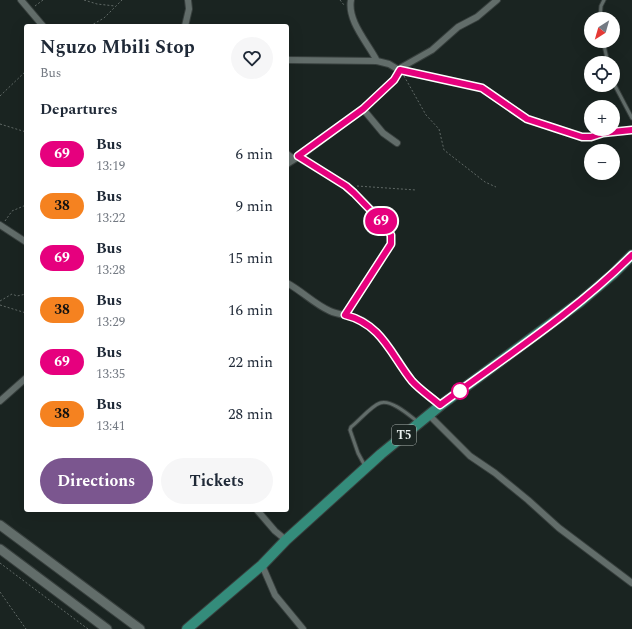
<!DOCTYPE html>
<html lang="en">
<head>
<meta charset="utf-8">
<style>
  body { margin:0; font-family:Spectral,serif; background:#f6f6f7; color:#1f2937; height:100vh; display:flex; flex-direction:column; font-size:15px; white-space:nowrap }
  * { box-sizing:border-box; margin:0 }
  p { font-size:13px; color:#747a83 }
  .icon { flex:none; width:22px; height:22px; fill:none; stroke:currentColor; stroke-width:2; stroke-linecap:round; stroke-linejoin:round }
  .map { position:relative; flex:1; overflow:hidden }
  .sheet { position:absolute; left:24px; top:24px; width:265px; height:488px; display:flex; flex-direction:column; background:#fff; border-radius:4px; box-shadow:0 4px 16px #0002 }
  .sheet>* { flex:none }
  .badge { padding:0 8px; border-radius:13px; font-size:14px; line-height:26px }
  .needle { width:26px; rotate:217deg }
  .tools { position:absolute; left:584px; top:12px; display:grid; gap:8px }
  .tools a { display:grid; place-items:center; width:36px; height:36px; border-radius:50%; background:#fff; box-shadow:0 4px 16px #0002; font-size:20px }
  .map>.badge { position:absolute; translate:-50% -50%; box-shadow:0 0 0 2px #fff }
  h2 { padding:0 16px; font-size:15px; line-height:36px }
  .round { display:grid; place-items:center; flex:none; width:42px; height:42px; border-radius:21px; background:#f6f6f7 }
  .summary { display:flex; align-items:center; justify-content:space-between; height:68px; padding:0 16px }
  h1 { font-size:19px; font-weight:700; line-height:30px }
  .button { display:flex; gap:8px; margin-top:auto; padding:8px 16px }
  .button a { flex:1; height:46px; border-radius:24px; background:#7b568f; color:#fff; font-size:16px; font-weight:700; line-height:46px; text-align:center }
  .button a+a { background:#f6f6f7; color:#1f2937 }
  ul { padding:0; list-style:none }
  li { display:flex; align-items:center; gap:12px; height:52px; padding:0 16px }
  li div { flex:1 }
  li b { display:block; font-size:15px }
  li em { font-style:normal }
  li .badge { min-width:44px; font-weight:700; text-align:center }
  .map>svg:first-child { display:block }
</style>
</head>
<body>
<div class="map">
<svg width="632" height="629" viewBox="0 0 632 629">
  <rect width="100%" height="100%" fill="#1a2421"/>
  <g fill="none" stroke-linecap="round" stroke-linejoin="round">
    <defs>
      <path id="service" d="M 600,19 L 601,6 L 604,0
        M 603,41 L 608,63
        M 399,70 L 482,88 L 527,119 L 582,137 L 591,137 L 603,133 L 632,130
        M 613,82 L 632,118
        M 365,466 L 358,453 L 350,430 L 351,427 C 359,421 371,406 380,403 C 391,399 409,415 418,422"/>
      <path id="minor" d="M 21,0 L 43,26
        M 351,0 C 347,21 368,43 377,61
        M 185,26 L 189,9 L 188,0
        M 287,60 L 377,61 L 389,64 L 399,70
        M 363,109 L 383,133 L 397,143
        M 287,154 L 294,159
        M 298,157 C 314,167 331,176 346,186 C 358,195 394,229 391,244 L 345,315
        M 287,164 L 303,154 L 363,109 L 394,80 L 402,67 L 432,50 L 458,27 L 477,17 L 497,0
        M 0,225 L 26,242
        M 287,283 C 302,291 314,304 330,311 C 341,316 354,315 365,322 C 385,335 397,360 411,379 C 418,389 431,397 441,405
        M 0,401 L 26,378
        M 429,415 L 470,456 L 495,473 L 528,500 L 559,528 L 632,583
        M 257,510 L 275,531 L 286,540
        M 262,565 L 275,595 L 303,629"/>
      <path id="secondary" d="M 0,525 L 140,629
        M 0,549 L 107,629"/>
      <path id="trunk" d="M 187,629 L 262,565 L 286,540 L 381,454 L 441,405 L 580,302 L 613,274 L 632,255"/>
    </defs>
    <use href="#service" stroke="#373f3d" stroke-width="5"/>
    <use href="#minor" stroke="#373f3d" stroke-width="8"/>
    <use href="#secondary" stroke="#373f3d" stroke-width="11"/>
    <use href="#trunk" stroke="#373f3d" stroke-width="12"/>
    <path stroke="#606966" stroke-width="1" stroke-dasharray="2 2" stroke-linecap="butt" d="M 84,0 L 97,4 L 115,6
      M 340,0 L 344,5
      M 35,6 L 43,0
      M 90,26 L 104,18 L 122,0
      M 404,76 L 426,115 L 439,129 L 444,150 L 485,182 L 496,187
      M 0,96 L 26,71
      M 0,124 L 26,132
      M 357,186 L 416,190
      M 5,221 L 12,211 L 26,205
      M 0,301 L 12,294 L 17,296 L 26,294
      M 0,305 L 26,313
      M 0,563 L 88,629
      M 0,592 L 26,629"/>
    <use href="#service" stroke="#626d6a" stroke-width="3"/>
    <use href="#minor" stroke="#626d6a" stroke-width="6"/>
    <use href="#secondary" stroke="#626d6a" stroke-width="9"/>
    <use href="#trunk" stroke="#348c7b" stroke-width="10"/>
  </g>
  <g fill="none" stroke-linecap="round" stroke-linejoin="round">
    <defs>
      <path id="line" d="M 632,130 L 603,133 L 591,137 L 582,137 L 527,119 L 482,88 L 400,70 L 394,80 L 363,109 L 298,156 L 346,186 L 354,193 L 381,221 L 391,235 L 391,244 L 345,315 C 382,324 391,355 412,381 C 420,390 431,397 440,405 C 505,357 575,312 632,255"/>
    </defs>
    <use href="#line" stroke="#fff" stroke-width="9"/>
    <use href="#line" stroke="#e6007e" stroke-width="6"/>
  </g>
  <circle fill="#fff" stroke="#e6007e" stroke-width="2" cx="460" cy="391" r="8"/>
  <g text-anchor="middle" stroke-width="4" stroke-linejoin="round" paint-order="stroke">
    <rect fill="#1a2421" stroke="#abb3b0" stroke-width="1" x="392" y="425" width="24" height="20" rx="3"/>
    <g font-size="12" font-weight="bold" fill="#e9f0ee">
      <text x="404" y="439">T5</text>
    </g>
  </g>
</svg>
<div class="tools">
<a><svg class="needle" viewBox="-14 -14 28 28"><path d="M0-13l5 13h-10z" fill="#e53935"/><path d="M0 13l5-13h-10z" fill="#747a83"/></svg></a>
<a><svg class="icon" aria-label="locate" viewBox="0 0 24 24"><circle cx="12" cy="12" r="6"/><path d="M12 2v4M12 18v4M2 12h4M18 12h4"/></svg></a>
<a>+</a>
<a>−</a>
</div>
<b class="badge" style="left:381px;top:221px;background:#e6007e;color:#fff">69</b>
<section class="sheet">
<div class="summary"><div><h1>Nguzo Mbili Stop</h1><p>Bus</p></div><a class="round"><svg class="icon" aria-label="heart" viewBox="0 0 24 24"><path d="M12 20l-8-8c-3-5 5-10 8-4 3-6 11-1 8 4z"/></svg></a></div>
<h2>Departures</h2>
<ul>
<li><span class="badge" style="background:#e6007e;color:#fff">69</span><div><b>Bus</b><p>13:19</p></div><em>6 min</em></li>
<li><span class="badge" style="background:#f58220;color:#111">38</span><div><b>Bus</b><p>13:22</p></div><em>9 min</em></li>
<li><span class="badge" style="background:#e6007e;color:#fff">69</span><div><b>Bus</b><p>13:28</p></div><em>15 min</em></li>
<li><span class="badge" style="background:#f58220;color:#111">38</span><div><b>Bus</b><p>13:29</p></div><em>16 min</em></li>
<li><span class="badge" style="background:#e6007e;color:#fff">69</span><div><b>Bus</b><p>13:35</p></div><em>22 min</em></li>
<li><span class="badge" style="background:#f58220;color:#111">38</span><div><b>Bus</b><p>13:41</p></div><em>28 min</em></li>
</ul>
<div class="button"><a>Directions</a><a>Tickets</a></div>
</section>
</div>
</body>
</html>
